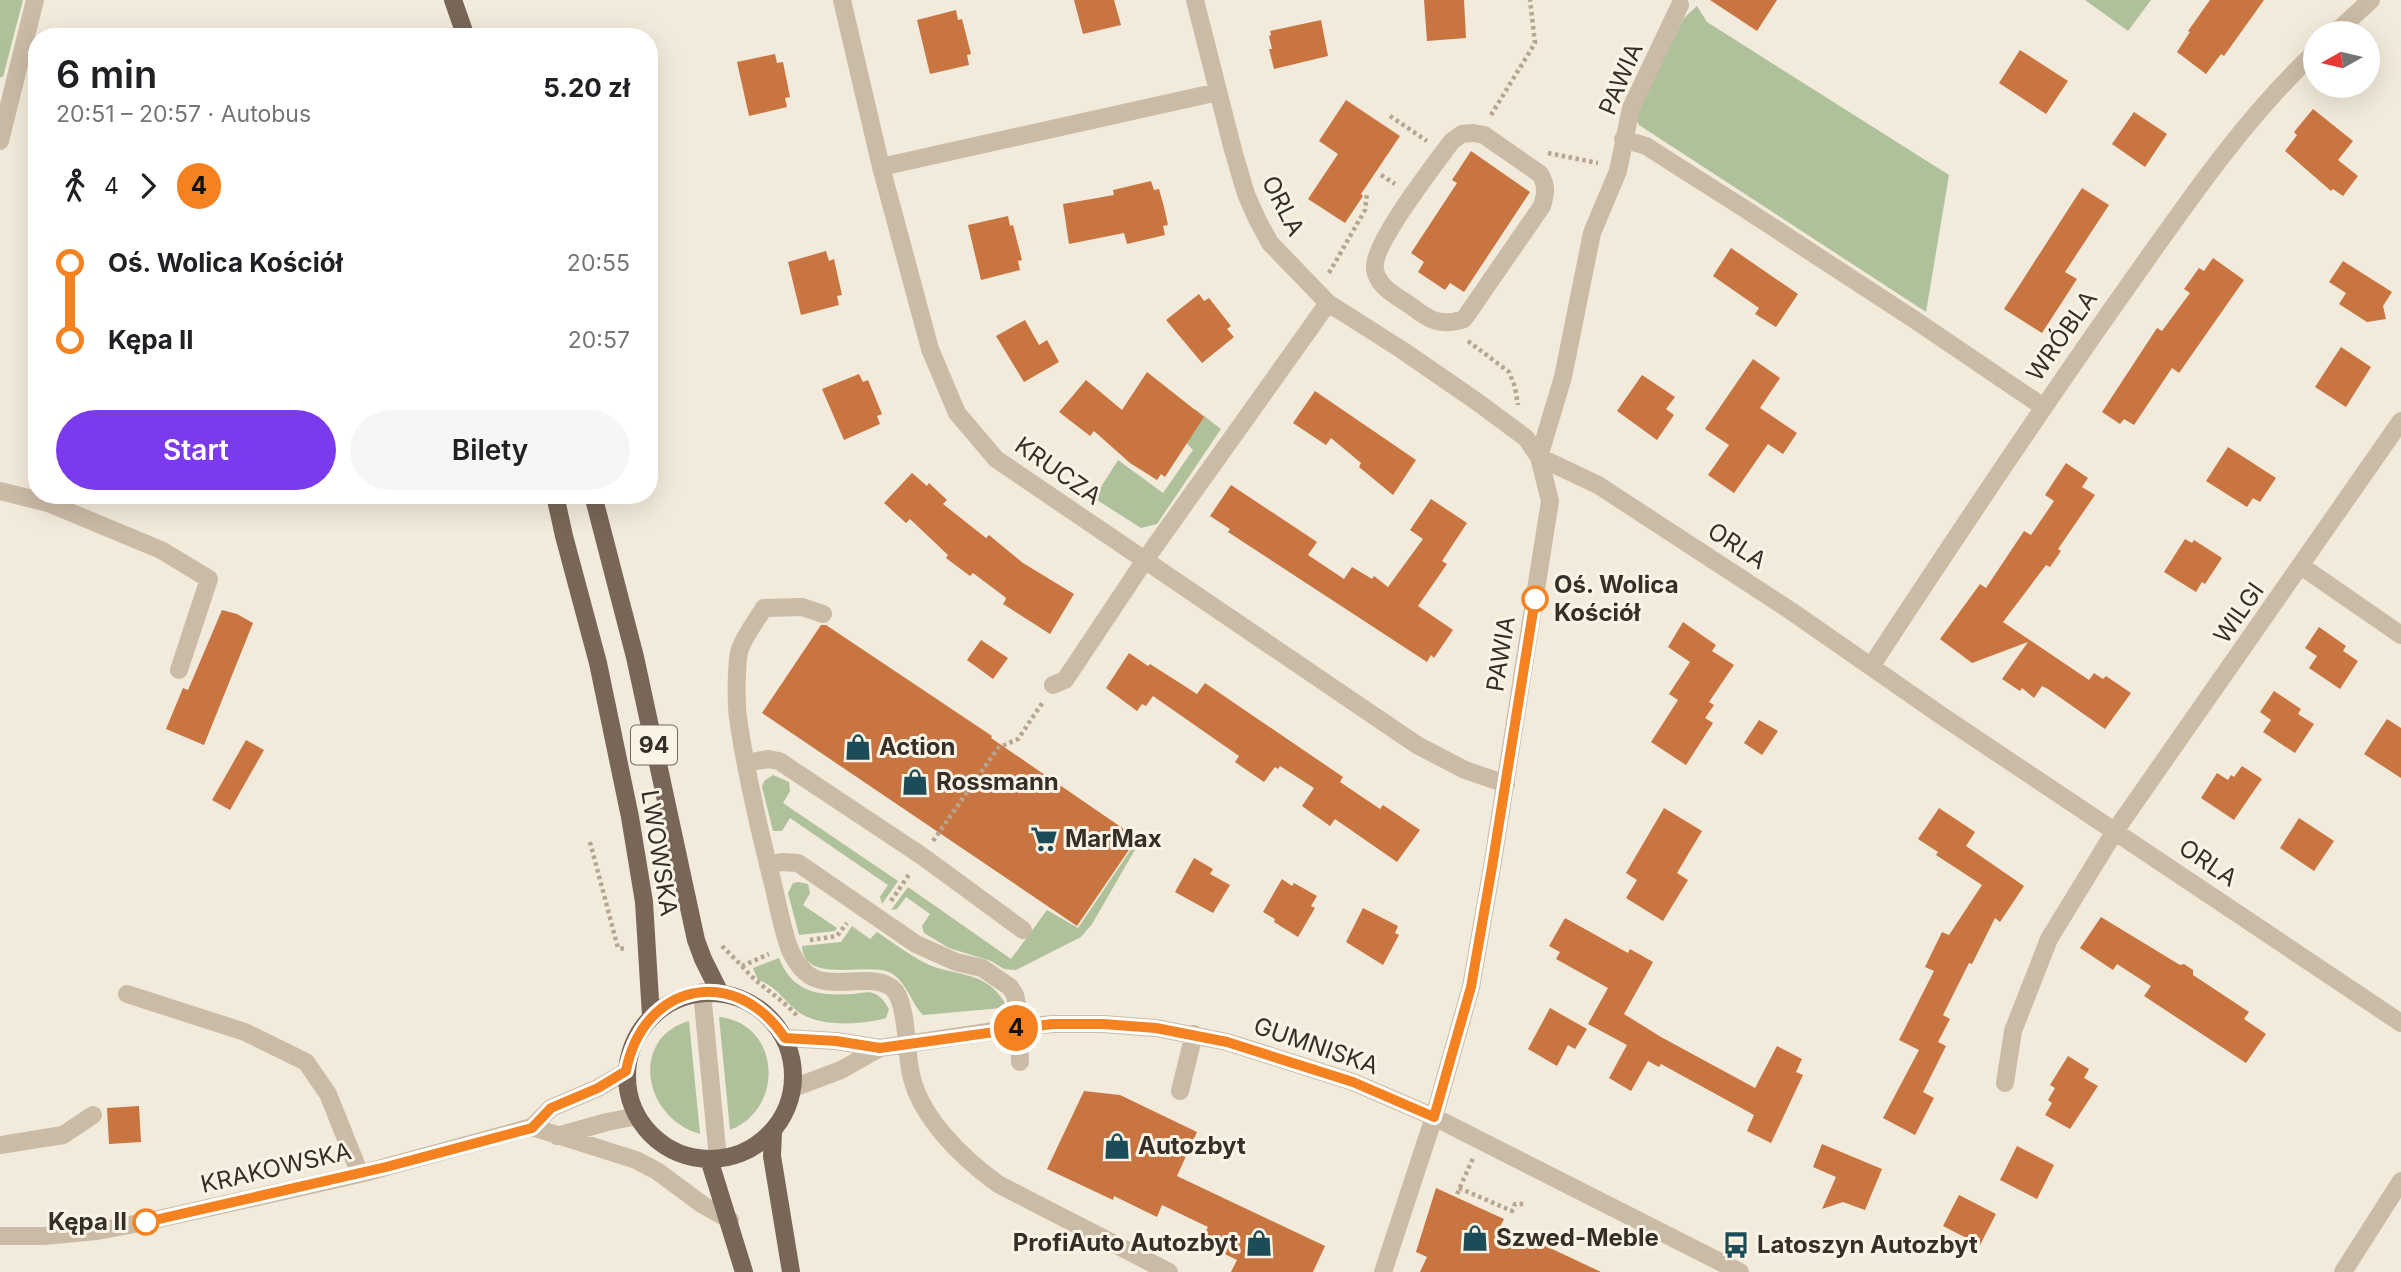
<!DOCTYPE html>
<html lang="pl">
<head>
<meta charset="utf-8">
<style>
  body { margin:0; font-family:Inter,sans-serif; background:#f6f6f6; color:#202124; height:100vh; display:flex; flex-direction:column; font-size:26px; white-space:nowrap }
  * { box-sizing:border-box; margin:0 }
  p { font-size:23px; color:#757577 }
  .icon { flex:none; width:38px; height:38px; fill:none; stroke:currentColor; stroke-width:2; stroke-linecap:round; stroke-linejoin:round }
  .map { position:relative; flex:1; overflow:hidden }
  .side { position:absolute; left:28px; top:28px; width:630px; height:476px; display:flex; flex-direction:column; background:#fff; border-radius:28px; box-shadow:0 7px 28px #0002 }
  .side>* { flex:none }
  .badge { padding:0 14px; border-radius:23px; font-size:24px; line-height:46px }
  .needle { width:46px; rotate:262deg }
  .buttons { position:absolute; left:2303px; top:21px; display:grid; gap:14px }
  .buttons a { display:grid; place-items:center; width:77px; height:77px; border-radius:50%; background:#fff; box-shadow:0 7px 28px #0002; font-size:35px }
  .map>.badge { position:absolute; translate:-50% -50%; box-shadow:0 0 0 4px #fff }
  .legs { display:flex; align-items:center; gap:10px; height:77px; padding:0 28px; font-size:23px }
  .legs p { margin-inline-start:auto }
  .head { display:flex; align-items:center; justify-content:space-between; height:119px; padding:0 28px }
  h1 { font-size:38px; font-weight:600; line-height:52px }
  .primary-button { display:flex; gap:14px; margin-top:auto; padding:14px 28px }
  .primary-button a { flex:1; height:80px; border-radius:42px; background:#7c3aed; color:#fff; font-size:28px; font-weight:600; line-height:80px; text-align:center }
  .primary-button a+a { background:#f6f6f6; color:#202124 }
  ul { padding:0 28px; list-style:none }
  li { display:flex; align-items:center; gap:24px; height:77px; font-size:26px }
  li i { display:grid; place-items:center; width:10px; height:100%; margin:0 9px; background:currentColor }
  li i::after { content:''; width:18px; height:18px; margin:-9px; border:5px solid; border-radius:50%; background:#fff }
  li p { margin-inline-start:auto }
  li:first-child i { background:linear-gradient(#0000 50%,currentColor 0) }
  li:last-child i { background:linear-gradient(currentColor 50%,#0000 0) }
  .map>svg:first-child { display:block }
</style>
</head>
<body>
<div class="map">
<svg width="2401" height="1272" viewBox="0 0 2401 1272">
  <rect width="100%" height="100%" fill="#f2eada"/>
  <path fill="#aec19a" d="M 0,0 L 23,0 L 3,77 L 0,77 Z
    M 2085,0 L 2151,0 L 2128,31 Z
    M 1697,6 L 1707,22 L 1949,175 L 1926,312 L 1639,125 L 1636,119 L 1637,111 L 1684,18 Z
    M 1195,409 L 1221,429 L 1157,524 L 1141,528 L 1094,498 L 1118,460 L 1163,493 L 1193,450 L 1176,432 Z
    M 773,775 L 789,782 L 790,791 L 783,803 L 898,881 L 882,904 L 880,897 L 888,885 L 790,818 L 782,831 L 773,831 L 762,787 L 764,781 Z
    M 1138,839 L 1140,841 L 1092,924 L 1081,937 L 1016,970 L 1004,969 L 991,961 L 949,948 L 924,933 L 922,926 L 930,914 L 906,897 L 897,909 L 891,910 L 908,887 L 1011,959 L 1047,910 L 1078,928 Z
    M 798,882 L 808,884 L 810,893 L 803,905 L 837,928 L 835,931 L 799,935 L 788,893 L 793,883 Z
    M 852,926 L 870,939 L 877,932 C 892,942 907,953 923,962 C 954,978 984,968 1005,1003 L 1002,1008 L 923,1015 C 910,1002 907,981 889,972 C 866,962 804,985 802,946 L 841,942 Z
    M 779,958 C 792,992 818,996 851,994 C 858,994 867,991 873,993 C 881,996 885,1002 889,1009 L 886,1018 C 862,1025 817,1028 796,1010 C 783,999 775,985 758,980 L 753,968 Z
    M 719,1017 C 780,1023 786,1108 730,1130 Z
    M 689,1021 L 700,1134 C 642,1117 630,1038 689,1021 Z"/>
  <path fill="#c87542" d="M 1074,0 L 1114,0 L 1121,25 L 1083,34 Z
    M 1424,0 L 1464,0 L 1466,38 L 1427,41 Z
    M 1710,0 L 1777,0 L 1757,31 Z
    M 2210,0 L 2264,0 L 2224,56 L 2221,54 L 2206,74 L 2177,52 L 2190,32 L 2188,31 Z
    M 956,10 L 958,20 L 962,19 L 971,54 L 967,55 L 969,65 L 930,74 L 917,20 Z
    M 1321,20 L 1328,56 L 1274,69 L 1269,49 L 1272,49 L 1269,36 L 1271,35 L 1270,31 Z
    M 2020,50 L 2068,81 L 2046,114 L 1999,83 Z
    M 775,54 L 777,63 L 783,62 L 790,97 L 785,98 L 787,107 L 749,116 L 737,62 Z
    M 1346,100 L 1400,136 L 1361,194 L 1363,196 L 1345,223 L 1308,199 L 1338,154 L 1319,141 Z
    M 2313,109 L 2353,141 L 2338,160 L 2358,176 L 2343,196 L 2333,189 L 2331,191 L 2285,151 L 2297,135 L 2294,132 Z
    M 2134,112 L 2167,134 L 2145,167 L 2112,144 Z
    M 1471,151 L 1530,192 L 1464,292 L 1450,283 L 1445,290 L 1418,272 L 1424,262 L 1411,253 L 1457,183 L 1452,180 Z
    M 1151,181 L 1154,190 L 1159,189 L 1164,207 L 1168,225 L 1163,226 L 1165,235 L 1127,244 L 1124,233 L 1069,244 L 1063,204 L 1114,195 L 1113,190 Z
    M 2082,188 L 2109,205 L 2065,272 L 2077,279 L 2042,333 L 2004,309 Z
    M 1008,216 L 1010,226 L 1013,225 L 1022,260 L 1018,261 L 1020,270 L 981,280 L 968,225 Z
    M 1731,248 L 1798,294 L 1776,327 L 1755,314 L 1759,308 L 1713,276 Z
    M 826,251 L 829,261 L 834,259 L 842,295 L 837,296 L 839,305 L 801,315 L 788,262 Z
    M 2213,258 L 2244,280 L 2179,373 L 2172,368 L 2134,425 L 2124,419 L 2120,424 L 2102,412 L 2157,328 L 2162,331 L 2190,293 L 2184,289 L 2199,268 L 2204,271 Z
    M 2343,261 L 2392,292 L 2383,306 L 2386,319 L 2367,322 L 2339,304 L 2346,293 L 2329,282 Z
    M 1199,294 L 1204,301 L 1209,298 L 1231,326 L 1227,329 L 1234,337 L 1202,363 L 1166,320 Z
    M 1025,320 L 1039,345 L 1047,340 L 1059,362 L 1024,382 L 996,336 Z
    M 2341,347 L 2371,367 L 2346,407 L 2315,387 Z
    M 1753,359 L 1780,378 L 1760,408 L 1797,433 L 1783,454 L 1768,444 L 1734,493 L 1708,475 L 1729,445 L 1705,429 Z
    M 1147,372 L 1204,417 L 1165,477 L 1161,474 L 1157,480 L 1130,463 L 1094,431 L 1090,436 L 1059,412 L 1086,380 L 1122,410 Z
    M 859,374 L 863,382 L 868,380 L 882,414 L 877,416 L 880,424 L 844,440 L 822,389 Z
    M 1642,375 L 1675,397 L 1666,409 L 1674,415 L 1657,440 L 1617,411 Z
    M 1315,391 L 1416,460 L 1393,495 L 1359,467 L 1361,463 L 1331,438 L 1326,445 L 1293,423 Z
    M 2228,447 L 2276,478 L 2260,502 L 2253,498 L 2247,507 L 2206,481 Z
    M 2066,463 L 2088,478 L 2082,487 L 2095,495 L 2058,549 L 2061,551 L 2050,567 L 2046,565 L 2003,622 L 2089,680 L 2094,673 L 2103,679 L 2106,676 L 2131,693 L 2105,729 L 2048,689 L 2042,686 L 2034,698 L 2022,688 L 2020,691 L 2002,679 L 2028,642 L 1972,663 L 1940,639 L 1980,584 L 1986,588 L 2024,531 L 2031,535 L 2054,501 L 2045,495 Z
    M 912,473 L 927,486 L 929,483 L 947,500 L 943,504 L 986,538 L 989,535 L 1023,563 L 1074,594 L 1050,634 L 1003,604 L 1006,599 L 1005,597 L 973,573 L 970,576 L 946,558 L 948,555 L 910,519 L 906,523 L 884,503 Z
    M 1231,485 L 1317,542 L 1308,555 L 1344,579 L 1352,567 L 1372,579 L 1374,576 L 1388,587 L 1423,539 L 1410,530 L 1431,499 L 1467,523 L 1442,561 L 1447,564 L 1418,606 L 1453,630 L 1434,658 L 1431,655 L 1427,662 L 1228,532 L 1230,529 L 1210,516 Z
    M 2185,539 L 2192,543 L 2194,540 L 2222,558 L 2205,584 L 2202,582 L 2196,592 L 2164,572 Z
    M 222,610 L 237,614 L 253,623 L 204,745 L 166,729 L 183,688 L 188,690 Z
    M 1683,622 L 1716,645 L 1712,651 L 1734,665 L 1709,702 L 1714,705 L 1705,718 L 1713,723 L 1686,765 L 1651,742 L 1678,700 L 1669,694 L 1690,662 L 1668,647 Z
    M 821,625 L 826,625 L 992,736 L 991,738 L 1137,838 L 1077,926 L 762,713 Z
    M 2319,627 L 2346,646 L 2343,651 L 2358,661 L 2340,689 L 2309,668 L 2317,656 L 2305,648 Z
    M 981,640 L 1008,658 L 993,679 L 967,660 Z
    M 1129,653 L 1148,666 L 1150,664 L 1197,694 L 1205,683 L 1343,777 L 1340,782 L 1380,809 L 1383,805 L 1420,830 L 1397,862 L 1335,819 L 1330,826 L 1302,806 L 1314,788 L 1280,766 L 1278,769 L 1275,767 L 1264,782 L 1235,762 L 1239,756 L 1153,696 L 1146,706 L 1142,704 L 1137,711 L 1106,688 Z
    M 2274,691 L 2301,709 L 2298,714 L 2314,724 L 2295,753 L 2263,732 L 2271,720 L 2260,712 Z
    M 2387,719 L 2401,728 L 2401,778 L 2364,754 Z
    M 1759,720 L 1778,731 L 1762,755 L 1744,743 Z
    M 246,740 L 264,750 L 230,810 L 212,800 Z
    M 2242,766 L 2262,779 L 2234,820 L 2201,798 L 2217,773 L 2228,780 L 2231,775 L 2234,777 Z
    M 1664,808 L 1702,831 L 1677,873 L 1688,880 L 1663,921 L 1626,898 L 1637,880 L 1626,873 Z
    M 1939,808 L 1975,832 L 1966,846 L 2024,886 L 2000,922 L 1995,918 L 1972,964 L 1969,963 L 1943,1015 L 1950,1019 L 1938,1042 L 1946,1046 L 1923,1092 L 1934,1098 L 1915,1135 L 1883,1118 L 1919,1050 L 1899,1040 L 1934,971 L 1925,967 L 1942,932 L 1949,935 L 1982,885 L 1936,855 L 1938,852 L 1918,839 Z
    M 2299,818 L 2334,841 L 2314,871 L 2280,848 Z
    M 1194,858 L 1213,869 L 1210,874 L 1230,885 L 1213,913 L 1175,892 Z
    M 1282,879 L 1292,886 L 1294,883 L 1317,896 L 1311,906 L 1315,908 L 1298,937 L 1274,922 L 1275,919 L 1263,912 Z
    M 1363,908 L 1398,926 L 1395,933 L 1399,935 L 1383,965 L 1346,942 Z
    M 2101,917 L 2180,965 L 2184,964 L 2193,970 L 2193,975 L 2249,1012 L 2244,1019 L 2266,1034 L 2246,1063 L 2144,996 L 2151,986 L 2117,964 L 2113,970 L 2080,948 Z
    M 1565,918 L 1628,953 L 1630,949 L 1653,962 L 1624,1014 L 1661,1037 L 1755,1088 L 1777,1046 L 1802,1059 L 1796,1072 L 1803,1075 L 1771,1143 L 1747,1131 L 1754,1115 L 1661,1064 L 1659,1067 L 1648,1061 L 1631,1091 L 1609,1078 L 1627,1045 L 1588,1024 L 1608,988 L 1556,959 L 1560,952 L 1549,946 Z
    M 1550,1008 L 1587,1029 L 1575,1049 L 1568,1045 L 1557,1066 L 1528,1049 Z
    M 2068,1056 L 2089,1069 L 2084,1078 L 2098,1086 L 2070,1129 L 2045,1115 L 2052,1103 L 2048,1100 L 2055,1088 L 2050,1085 Z
    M 1084,1091 L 1120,1095 L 1197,1132 L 1177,1176 L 1325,1246 L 1313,1272 L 1231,1272 L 1237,1260 L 1200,1242 L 1208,1227 L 1162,1205 L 1157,1217 L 1114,1196 L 1113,1200 L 1047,1169 Z
    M 139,1106 L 141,1142 L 109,1144 L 107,1108 Z
    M 1822,1144 L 1882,1169 L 1865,1210 L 1843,1202 L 1822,1209 L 1836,1177 L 1813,1167 Z
    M 2017,1146 L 2054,1165 L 2037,1199 L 2000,1180 Z
    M 1436,1188 L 1504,1219 L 1501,1225 L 1601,1272 L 1420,1272 L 1427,1257 L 1416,1252 Z
    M 1959,1195 L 1996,1214 L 1980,1245 L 1943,1226 Z"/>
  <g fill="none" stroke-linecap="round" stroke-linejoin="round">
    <path stroke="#b6a590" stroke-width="4.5" stroke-dasharray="3.5 3.5" stroke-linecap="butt" d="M 1491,115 L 1535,43 L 1530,0
      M 1390,116 L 1427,141
      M 1548,153 L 1598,163
      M 1381,175 L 1395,184
      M 1329,273 L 1365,210 L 1367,193
      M 1468,341 L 1509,372 L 1515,387 L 1518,405
      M 933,841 L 998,748 L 1018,739 L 1043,702
      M 590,842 L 618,948 L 627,949
      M 891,901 L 910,873
      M 810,940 L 837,936 L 847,923
      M 722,946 L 742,966 L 769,954
      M 742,966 C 758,986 781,997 798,1017
      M 1459,1188 L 1512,1211 L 1515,1204 L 1526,1204
      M 1457,1194 L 1473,1158"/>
    <path stroke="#cabba6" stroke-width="18" d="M 842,0 L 881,167 L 930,349 L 957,413 L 996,459 L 1417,745 L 1465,770 L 1506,784
      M 1195,0 L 1233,150 L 1246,194 L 1257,219 L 1270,243 L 1328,303 L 1402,350 L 1476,401 L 1526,438 L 1539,457 L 1598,485 L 1791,611 L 1942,716 L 2401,1023
      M 2335,33 L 2371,0
      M 1473,133 L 1484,135 L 1540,174 C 1547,186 1546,193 1542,206 L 1464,319 C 1441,327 1429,320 1411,306 C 1397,296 1377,287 1375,269 C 1371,245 1436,163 1452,141 L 1462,134 Z
      M 1623,139 L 1646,146 L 1745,209 L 1915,320 L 2042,406
      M 0,141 L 35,0
      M 881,167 L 1218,92
      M 0,491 L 48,503 L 161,550 L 209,579 L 179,670
      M 2301,566 L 2401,635
      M 823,614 L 802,607 L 764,608 C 756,621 745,635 740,649 C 736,661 736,704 738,718 C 746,773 759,829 773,884 C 778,905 782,929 790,950 C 794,959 798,965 805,972 C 830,995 875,968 895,991 C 907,1007 906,1049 910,1069 C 917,1115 962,1158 998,1184 L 1169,1272
      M 1872,665 C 1957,535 2043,406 2133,279 C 2189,200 2244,119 2315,52
      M 1053,685 L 1065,680 L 1145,560 L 1328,303
      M 746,763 L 768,759 L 779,761 L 922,856 L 1023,930
      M 768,865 L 782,862 L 798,863 L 916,944 L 956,962 L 982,968 L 1010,987 L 1015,995 L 1018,1009 L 1020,1062
      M 702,992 L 718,1159
      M 127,994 L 245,1032 L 306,1062 L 328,1094 L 360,1174
      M 784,1038 L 836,1041 L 880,1048 L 1020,1027 L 1053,1024 L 1103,1024 L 1156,1028 L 1227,1042 L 1353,1082 L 1434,1117 L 1740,1272
      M 2005,1083 L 2013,1031 L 2049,939 L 2115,831 L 2401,421
      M 793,1088 L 841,1070 L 880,1048
      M 1180,1091 L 1194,1034
      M 532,1127 L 551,1108 L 598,1088 L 627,1071
      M 557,1136 L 607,1122 L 637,1116
      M 0,1145 L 63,1135 L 93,1115
      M 0,1236 L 44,1236 L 97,1231 L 145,1222 L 360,1174 L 532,1127 L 636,1160 L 657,1171 L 703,1205 L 730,1220
      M 1383,1272 L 1434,1117 L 1471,987 L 1492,867 L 1550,501 L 1539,457 L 1563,377 L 1592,233 L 1618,171 L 1631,108 L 1680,5
      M 2343,1272 L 2401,1181"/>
    <path stroke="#786758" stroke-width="18" d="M 453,0 L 466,37
      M 555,495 L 564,536 L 598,663 L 630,817 L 644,902 L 651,1016
      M 593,495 L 635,657 L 696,940 L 703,959 L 720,993
      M627 1076a83 83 0 1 1 166 0a83 83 0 1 1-166 0Z
      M 773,1132 L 772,1156 L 791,1272
      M 709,1159 L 744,1272"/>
  </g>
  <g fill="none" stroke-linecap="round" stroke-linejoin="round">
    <defs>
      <path id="line-1" d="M 146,1222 L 386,1167 L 532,1128 L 551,1108 L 598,1088 L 626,1071 C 643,983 735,963 785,1038 L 836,1041 L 880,1048 L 1052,1024 L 1103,1024 L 1156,1028 L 1227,1042 L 1353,1082 L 1434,1117 L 1471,987 L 1492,867 L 1535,599"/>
    </defs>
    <use href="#line-1" stroke="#fff" stroke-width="16"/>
    <use href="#line-1" stroke="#f58220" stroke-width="10"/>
  </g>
  <defs>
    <symbol id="shop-bare" viewBox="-9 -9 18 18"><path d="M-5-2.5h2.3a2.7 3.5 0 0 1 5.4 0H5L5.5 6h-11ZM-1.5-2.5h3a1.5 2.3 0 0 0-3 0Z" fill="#1c4c58" stroke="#faf3e6" stroke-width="2.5" paint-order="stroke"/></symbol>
    <symbol id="supermarket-bare" viewBox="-9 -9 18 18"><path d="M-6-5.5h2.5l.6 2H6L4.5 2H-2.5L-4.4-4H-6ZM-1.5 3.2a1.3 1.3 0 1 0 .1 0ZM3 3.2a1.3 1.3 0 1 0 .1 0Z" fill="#1c4c58" stroke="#faf3e6" stroke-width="2.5" paint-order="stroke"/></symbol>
    <symbol id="bus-bare" viewBox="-9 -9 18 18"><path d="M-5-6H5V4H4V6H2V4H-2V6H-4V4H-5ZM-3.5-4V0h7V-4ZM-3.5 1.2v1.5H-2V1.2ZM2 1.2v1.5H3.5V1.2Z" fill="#1c4c58" stroke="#faf3e6" stroke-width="2.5" paint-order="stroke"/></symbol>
  </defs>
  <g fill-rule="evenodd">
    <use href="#shop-bare" x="839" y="728" width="38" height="38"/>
    <use href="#shop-bare" x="896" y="763" width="38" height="38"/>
    <use href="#supermarket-bare" x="1025" y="820" width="38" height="38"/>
    <use href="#shop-bare" x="1098" y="1127" width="38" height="38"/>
    <use href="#shop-bare" x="1456" y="1219" width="38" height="38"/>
    <use href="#shop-bare" x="1240" y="1224" width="38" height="38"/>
    <use href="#bus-bare" x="1717" y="1226" width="38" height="38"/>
  </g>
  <g fill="#fff" stroke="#f58220" stroke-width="3.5">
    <circle cx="1535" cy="599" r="12"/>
    <circle cx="146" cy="1222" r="12"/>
  </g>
  <g text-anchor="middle" stroke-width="6" stroke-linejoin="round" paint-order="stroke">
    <rect fill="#faf3e6" stroke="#716960" stroke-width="2" x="631" y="725.5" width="46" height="39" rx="5"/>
    <g font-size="23" font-weight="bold" fill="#362e27">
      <text x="654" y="753">94</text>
    </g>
    <g font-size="24" fill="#362e27" stroke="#faf3e6">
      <text transform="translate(1621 79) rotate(-67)" y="8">PAWIA</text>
      <text transform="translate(1283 206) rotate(63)" y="8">ORLA</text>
      <text transform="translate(2062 336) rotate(-55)" y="8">WRÓBLA</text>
      <text transform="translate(1058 471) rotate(35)" y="8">KRUCZA</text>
      <text transform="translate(1737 546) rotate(33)" y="8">ORLA</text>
      <text transform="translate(2239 613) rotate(-55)" y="8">WILGI</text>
      <text transform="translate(1501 654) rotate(-81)" y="8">PAWIA</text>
      <text transform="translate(659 853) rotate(81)" y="8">LWOWSKA</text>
      <text transform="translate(2208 863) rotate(34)" y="8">ORLA</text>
      <text transform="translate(1316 1046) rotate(19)" y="8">GUMNISKA</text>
      <text transform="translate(276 1168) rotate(-13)" y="8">KRAKOWSKA</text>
    </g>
    <g font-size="24" font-weight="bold" fill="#362e27" stroke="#faf3e6" text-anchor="start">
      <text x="1554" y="593">Oś. Wolica<tspan x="1554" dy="28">Kościół</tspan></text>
      <text x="127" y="1230" text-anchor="end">Kępa II</text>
    </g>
    <g font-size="24" font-weight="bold" fill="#362e27" stroke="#faf3e6" text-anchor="start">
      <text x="879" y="755">Action</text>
      <text x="936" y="790">Rossmann</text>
      <text x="1065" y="847">MarMax</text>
      <text x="1138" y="1154">Autozbyt</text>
      <text x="1496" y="1246">Szwed-Meble</text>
      <text x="1238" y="1251" text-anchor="end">ProfiAuto Autozbyt</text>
      <text x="1757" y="1253">Latoszyn Autozbyt</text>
    </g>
  </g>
</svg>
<div class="buttons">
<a><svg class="needle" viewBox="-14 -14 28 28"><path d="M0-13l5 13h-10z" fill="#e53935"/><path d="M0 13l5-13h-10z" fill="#757577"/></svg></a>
</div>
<b class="badge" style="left:1016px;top:1028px;background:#f58220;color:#111">4</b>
<section class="side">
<div class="head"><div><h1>6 min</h1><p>20:51 – 20:57 · Autobus</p></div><b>5.20 zł</b></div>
<div class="legs"><svg class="icon" aria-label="walk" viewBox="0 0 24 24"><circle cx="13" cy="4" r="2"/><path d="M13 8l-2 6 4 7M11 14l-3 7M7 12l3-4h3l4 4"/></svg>4<svg class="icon" aria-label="forward" viewBox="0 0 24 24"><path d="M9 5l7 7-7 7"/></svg><b class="badge" style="background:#f58220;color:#111">4</b></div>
<ul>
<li><i style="color:#f58220"></i><b>Oś. Wolica Kościół</b><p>20:55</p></li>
<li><i style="color:#f58220"></i><b>Kępa II</b><p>20:57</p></li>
</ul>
<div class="primary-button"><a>Start</a><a>Bilety</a></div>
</section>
</div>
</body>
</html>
